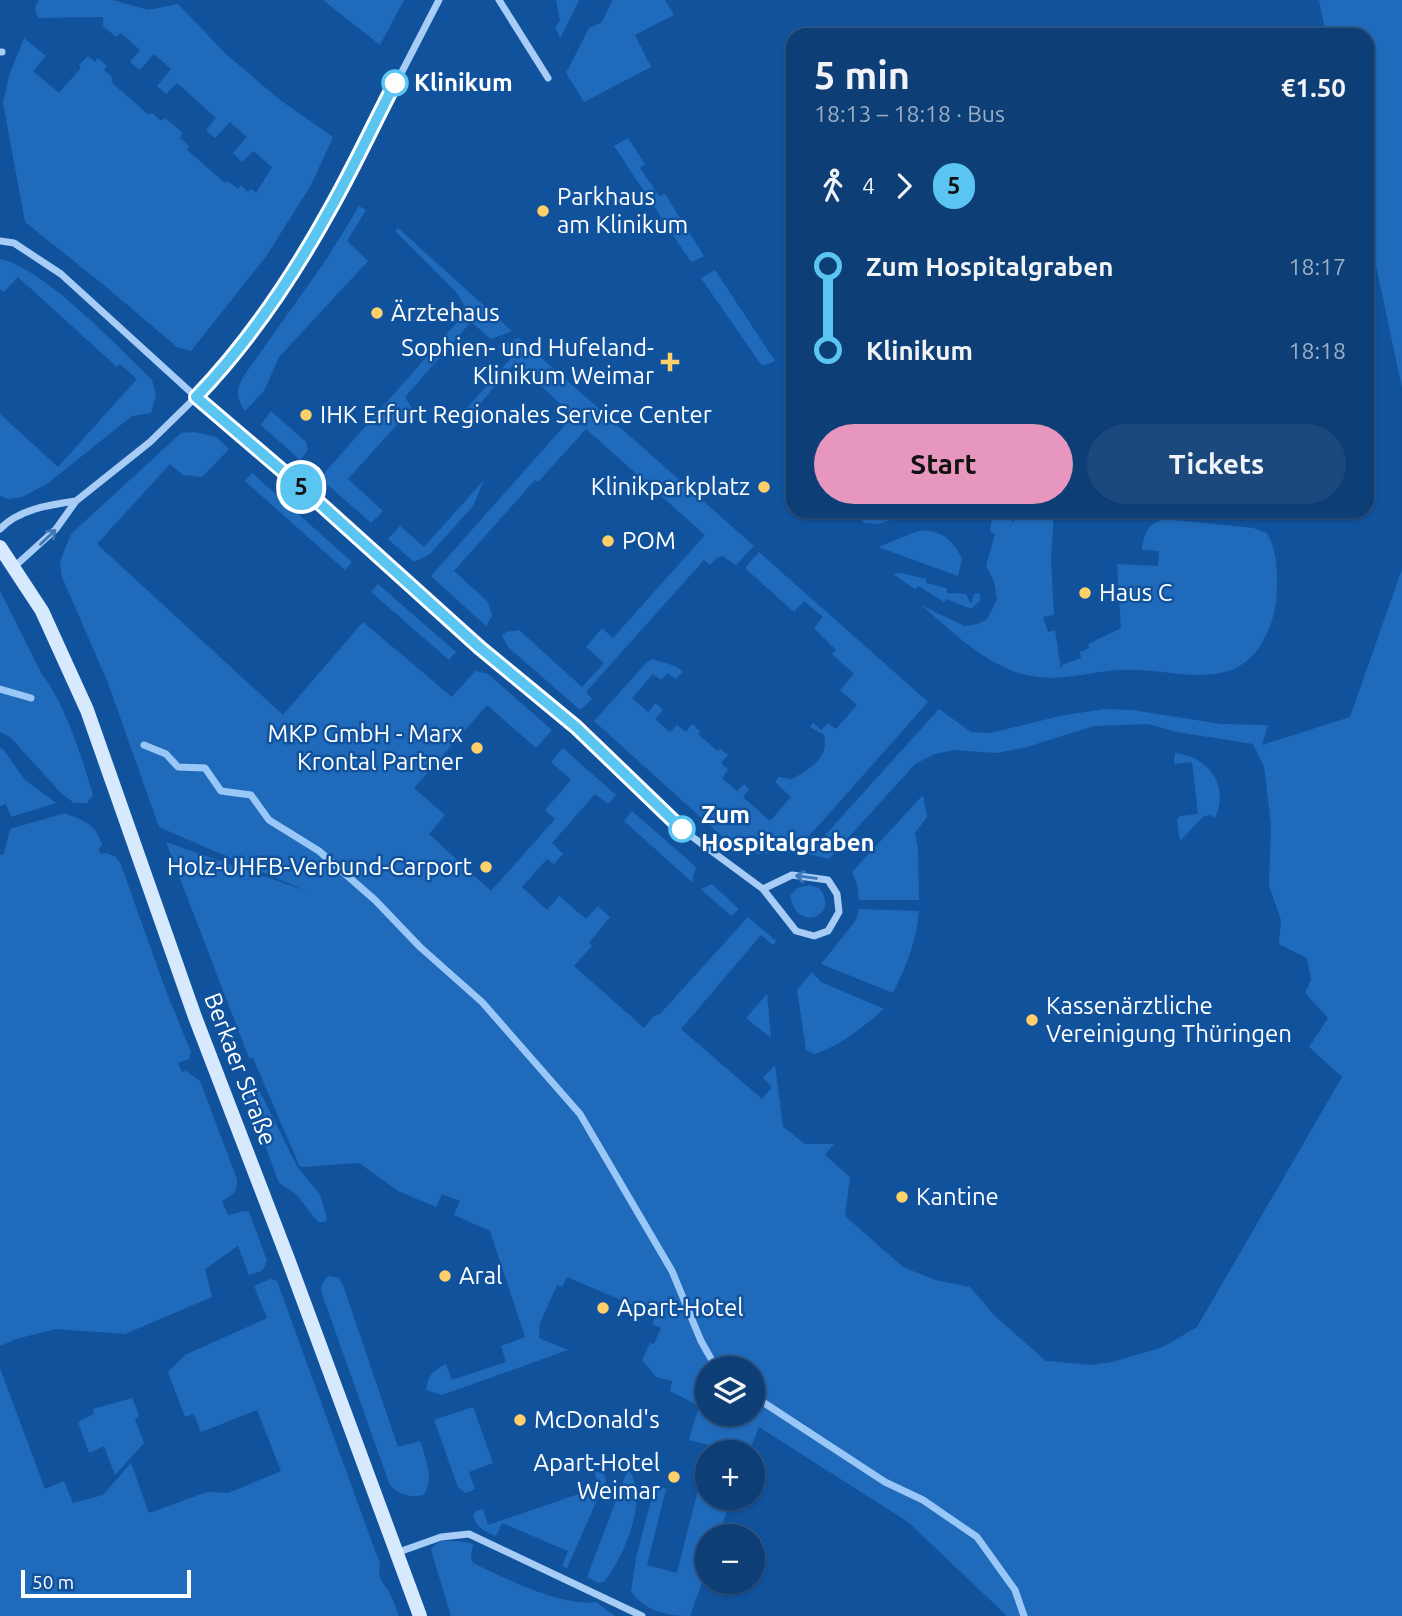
<!DOCTYPE html>
<html lang="en">
<head>
<meta charset="utf-8">
<style>
  body { margin:0; font-family:Ubuntu,sans-serif; background:#1b497e; color:#f1f3f6; height:100vh; display:flex; flex-direction:column; font-size:26px; white-space:nowrap }
  * { box-sizing:border-box; margin:0 }
  p { font-size:23px; color:#9aaec5 }
  .icon { flex:none; width:38px; height:38px; fill:none; stroke:currentColor; stroke-width:2; stroke-linecap:round; stroke-linejoin:round }
  .map { position:relative; flex:1; overflow:hidden }
  .sheet { position:absolute; left:786px; top:28px; width:588px; height:490px; display:flex; flex-direction:column; background:#0d3e76; border-radius:21px; box-shadow:0 2px 5px #0004,0 0 0 2px #2d5788 }
  .sheet>* { flex:none }
  .badge { padding:0 14px; border-radius:23px; font-size:24px; line-height:46px }
  .tools { position:absolute; left:695px; top:1356px; display:grid; gap:14px }
  .tools a { display:grid; place-items:center; width:70px; height:70px; border-radius:50%; background:#0d3e76; box-shadow:0 2px 5px #0004,0 0 0 2px #2d5788; font-size:35px }
  .scale { position:absolute; left:21px; bottom:18px; width:170px; box-sizing:border-box; padding-left:7px; border:4px solid #fff; border-top:0; font-size:19px; line-height:24px; white-space:nowrap; color:#fff; -webkit-text-stroke:5px #11529d; paint-order:stroke }
  .map>.badge { position:absolute; translate:-50% -50%; box-shadow:0 0 0 4px #fff }
  .legs { display:flex; align-items:center; gap:10px; height:77px; padding:0 28px; font-size:23px }
  .legs p { margin-inline-start:auto }
  .overview { display:flex; align-items:center; justify-content:space-between; height:119px; padding:0 28px }
  h1 { font-size:38px; font-weight:700; line-height:52px }
  .button { display:flex; gap:14px; margin-top:auto; padding:14px 28px }
  .button a { flex:1; height:80px; border-radius:42px; background:#e797bd; color:#111; font-size:28px; font-weight:700; line-height:80px; text-align:center }
  .button a+a { background:#1b497e; color:#f1f3f6 }
  ul { padding:0 28px; list-style:none }
  li { display:flex; align-items:center; gap:24px; height:84px; font-size:26px }
  li i { display:grid; place-items:center; width:10px; height:100%; margin:0 9px; background:currentColor }
  li i::after { content:''; width:18px; height:18px; margin:-9px; border:5px solid; border-radius:50%; background:#0d3e76 }
  li p { margin-inline-start:auto }
  li:first-child i { background:linear-gradient(#0000 50%,currentColor 0) }
  li:last-child i { background:linear-gradient(currentColor 50%,#0000 0) }
  .map>svg:first-child { display:block }
</style>
</head>
<body>
<div class="map">
<svg width="1402" height="1616" viewBox="0 0 1402 1616">
  <rect width="100%" height="100%" fill="#11529d"/>
  <path fill="#206abb" fill-rule="evenodd" d="M 39,0 L 113,0 L 148,10 L 178,4 L 227,55 L 280,100 L 333,137 L 311,185 L 267,255 L 191,351 L 177,347 L 105,286 L 25,222 L 3,103 L 9,76 L 24,38 L 46,56 L 33,71 L 59,93 L 81,68 L 79,65 L 88,56 L 95,62 L 98,58 L 107,66 L 104,70 L 113,78 L 111,82 L 149,115 L 152,113 L 161,121 L 165,118 L 183,133 L 180,138 L 189,146 L 187,150 L 225,183 L 228,181 L 238,189 L 241,185 L 248,192 L 251,189 L 256,193 L 272,167 L 253,151 L 242,162 L 233,153 L 247,137 L 230,122 L 215,138 L 206,130 L 216,118 L 177,83 L 166,94 L 157,86 L 171,69 L 154,54 L 140,70 L 130,62 L 140,50 L 121,33 L 116,37 L 103,26 L 103,17 L 39,18 C 34,11 34,7 39,0 Z
    M 323,0 L 404,0 L 380,45 Z
    M 556,0 L 579,0 L 560,38 L 555,27 L 560,21 Z
    M 613,0 L 665,0 L 674,15 L 635,35 L 651,67 L 584,102 L 566,73 L 589,28 L 602,22 Z
    M 1319,0 L 1402,0 L 1402,388 L 1367,223 L 1367,35 L 1326,35 Z
    M 628,138 L 645,164 L 640,168 L 659,196 L 665,194 L 704,256 L 691,262 L 614,146 Z
    M 359,206 L 366,210 L 347,241 L 368,261 L 279,357 L 264,391 L 245,411 C 236,399 236,390 243,377 L 328,257 Z
    M 398,228 L 512,331 L 491,339 L 471,322 L 405,397 L 412,408 L 348,479 L 383,511 L 371,523 L 320,478 L 467,311 L 457,293 L 395,231 Z
    M 0,259 C 43,267 119,348 152,380 L 156,395 L 151,413 L 132,416 L 47,484 L 22,497 L 8,499 L 0,496 L 0,414 L 58,467 L 137,379 L 120,364 L 117,367 L 18,277 L 4,292 L 0,289 Z
    M 715,270 L 775,361 L 762,366 L 701,278 Z
    M 519,338 L 754,546 L 736,565 L 722,556 L 717,558 L 710,565 L 704,560 L 586,692 L 592,699 L 580,710 L 508,647 L 502,636 L 506,632 L 519,630 L 582,687 L 604,663 L 586,647 L 602,628 L 613,638 L 705,535 L 586,429 L 538,482 L 535,480 L 454,571 L 488,602 L 492,616 L 486,626 L 431,576 L 573,416 L 516,362 L 471,414 L 466,409 L 511,358 L 498,346 Z
    M 271,411 L 306,442 L 308,450 L 300,460 L 261,425 Z
    M 194,432 L 216,437 L 229,449 L 202,477 L 183,475 L 170,464 L 97,544 L 283,715 L 363,622 L 452,697 L 475,671 L 488,674 L 552,730 L 536,748 L 487,705 L 414,788 L 445,815 L 429,834 L 491,891 L 555,819 L 545,810 L 571,780 L 551,762 L 563,748 L 616,795 L 608,804 L 595,794 L 552,843 L 563,854 L 554,864 L 547,859 L 522,887 L 547,910 L 559,896 L 586,919 L 598,906 L 610,917 L 589,943 L 592,946 L 574,966 L 644,1028 L 654,1016 L 660,1014 L 748,917 L 776,941 L 773,945 L 761,935 L 681,1029 L 762,1099 L 772,1087 L 763,1078 L 775,1065 L 783,1127 L 805,1144 L 834,1144 L 825,1155 L 850,1177 L 845,1216 L 903,1267 L 935,1280 L 970,1287 L 995,1316 L 1046,1361 L 1091,1365 L 1112,1362 L 1163,1347 L 1197,1327 L 1342,1077 L 1309,1047 L 1328,1018 L 1305,993 L 1311,980 L 1307,958 L 1279,944 L 1281,920 L 1269,886 L 1271,824 L 1264,767 L 1253,744 L 1177,732 L 1148,724 L 1094,726 L 1027,747 L 997,753 L 954,750 L 935,754 L 915,764 L 829,859 L 808,854 L 939,709 L 971,732 L 990,733 L 1060,716 L 1104,709 L 1132,710 L 1221,724 L 1268,725 L 1262,745 L 1350,717 L 1402,569 L 1402,1616 L 1007,1616 L 908,1522 L 759,1427 L 749,1452 L 737,1452 L 689,1440 L 699,1406 L 670,1391 L 672,1381 L 656,1377 L 642,1360 L 650,1343 L 654,1344 L 661,1328 L 652,1324 L 656,1315 L 567,1277 L 562,1287 L 557,1285 L 540,1323 L 539,1338 L 568,1350 L 442,1395 L 426,1390 C 428,1375 433,1371 446,1364 L 452,1380 L 506,1362 L 501,1346 L 525,1337 L 490,1231 L 454,1215 L 460,1201 L 442,1194 L 436,1207 L 398,1191 L 359,1163 L 300,1167 L 253,1058 L 249,1058 L 166,842 L 306,891 L 159,827 L 108,683 L 62,577 L 60,562 L 71,534 L 181,433 ZM 752,1368 L 752,1414 L 707,1414 L 707,1368 Z
    M 252,473 L 352,562 L 345,570 L 245,481 Z
    M 484,480 L 473,506 L 430,554 L 414,562 L 388,539 L 400,526 L 424,547 Z
    M 856,511 L 916,511 L 879,524 L 864,523 Z
    M 993,511 L 1006,511 L 1005,519 L 1007,518 L 1013,521 L 1010,526 L 1022,511 L 1054,511 L 1051,558 L 1054,615 L 1043,617 L 1048,632 L 1055,630 L 1061,670 L 1062,665 L 1081,658 L 1080,652 L 1089,648 L 1088,644 L 1121,628 L 1117,564 L 1158,566 L 1159,551 L 1142,550 C 1144,533 1148,523 1165,519 L 1253,528 L 1267,533 C 1278,551 1278,580 1276,601 C 1274,617 1269,632 1260,646 C 1229,694 1169,667 1122,670 C 1091,671 1057,683 1027,675 C 986,666 952,631 921,605 L 964,626 L 978,624 L 987,619 L 997,600 L 994,581 L 986,566 L 995,534 L 990,532 Z
    M 918,531 C 941,529 953,540 962,559 L 958,576 L 878,547 Z
    M 759,552 L 928,702 L 795,852 L 757,854 L 727,841 L 594,721 L 648,661 L 653,659 C 664,664 674,663 683,672 L 675,679 L 668,673 L 661,680 L 653,674 L 632,698 L 648,712 L 656,703 L 663,710 L 655,719 L 670,732 L 677,725 L 686,732 L 692,724 L 700,731 L 698,734 L 717,751 L 720,749 L 728,755 L 721,763 L 728,770 L 722,778 L 737,791 L 744,784 L 749,789 L 743,797 L 770,821 L 791,797 L 775,782 L 779,777 L 792,779 C 808,770 830,758 824,735 L 810,727 L 813,723 L 821,730 L 828,723 L 836,729 L 857,705 L 840,690 L 854,674 L 832,654 L 836,650 L 814,628 L 823,617 L 804,601 L 794,612 L 745,568 Z
    M 901,573 L 926,579 L 926,583 L 947,588 L 947,593 L 966,594 L 971,604 L 974,594 L 980,593 L 980,601 L 971,609 L 946,599 L 944,602 L 918,586 L 915,589 L 893,574 Z
    M 378,584 L 456,652 L 449,660 L 371,592 Z
    M 0,591 L 41,673 C 65,703 82,758 93,795 L 87,803 L 74,803 L 62,794 L 10,737 L 0,732 Z
    M 0,748 L 3,749 L 25,780 L 56,803 L 11,817 L 6,804 L 0,806 Z
    M 1175,753 C 1209,757 1230,786 1215,818 L 1211,815 L 1204,816 L 1180,841 L 1177,819 L 1180,816 L 1198,814 L 1192,762 L 1174,764 Z
    M 923,795 L 927,817 L 915,833 L 918,849 L 919,900 L 859,900 L 857,884 L 852,872 Z
    M 632,811 L 696,867 L 692,882 L 624,821 Z
    M 65,813 C 85,822 94,822 102,844 L 99,849 L 100,854 L 107,853 L 116,857 L 121,865 L 166,991 L 191,1052 L 189,1059 L 178,1063 L 182,1072 L 186,1071 L 200,1081 L 237,1179 C 238,1193 232,1195 222,1201 L 228,1215 L 245,1211 L 249,1212 L 267,1261 L 262,1271 L 249,1275 L 238,1246 L 205,1269 L 212,1297 L 125,1334 L 56,1329 L 16,1339 L 0,1346 L 0,855 L 4,854 L 10,829 Z
    M 712,884 L 739,909 L 731,916 L 701,889 Z
    M 810,885 L 820,889 C 840,915 797,934 790,896 L 797,888 Z
    M 859,909 L 919,911 C 917,939 906,967 893,993 L 821,964 L 856,920 Z
    M 812,972 L 821,982 L 884,1009 C 863,1027 841,1046 814,1054 L 806,1050 L 797,990 Z
    M 767,994 L 771,1038 L 746,1018 Z
    M 250,1077 L 253,1078 L 298,1168 L 320,1194 L 327,1219 L 326,1222 L 318,1222 L 296,1194 L 279,1183 L 244,1088 L 244,1083 Z
    M 328,1276 L 339,1278 L 343,1285 L 398,1447 L 420,1441 C 426,1460 434,1477 424,1495 C 409,1498 398,1495 389,1483 L 321,1291 L 322,1284 Z
    M 270,1279 L 277,1281 L 380,1564 C 377,1582 384,1581 390,1594 C 394,1601 396,1609 399,1616 L 0,1616 L 0,1368 L 45,1489 L 64,1481 L 73,1503 L 103,1495 L 131,1463 L 149,1513 L 207,1492 L 228,1493 L 281,1471 L 257,1410 L 201,1432 L 194,1414 L 185,1417 L 168,1372 L 185,1355 L 267,1318 L 254,1286 Z
    M 132,1398 L 139,1415 L 135,1420 L 144,1443 L 115,1475 L 104,1446 L 89,1453 L 78,1422 L 94,1414 L 93,1409 Z
    M 473,1407 L 493,1463 L 469,1472 L 475,1489 L 465,1493 L 458,1487 L 434,1420 Z
    M 628,1469 C 650,1498 624,1557 604,1582 L 598,1583 L 587,1577 Z
    M 703,1470 L 707,1471 L 707,1498 L 732,1498 L 718,1536 L 707,1536 L 707,1568 L 690,1616 C 667,1616 644,1611 631,1591 L 636,1558 L 655,1485 L 666,1489 L 647,1565 L 677,1573 Z
    M 594,1471 L 604,1474 L 606,1480 L 567,1568 L 562,1566 L 568,1551 L 502,1523 L 496,1536 C 484,1531 477,1528 473,1516 L 476,1511 L 483,1509 L 488,1525 L 599,1487 Z
    M 442,1541 L 459,1541 L 473,1544 L 471,1558 L 473,1563 C 504,1578 562,1607 596,1602 L 615,1616 L 451,1616 L 431,1550 L 434,1545 Z"/>
  <g fill="none" stroke-linecap="round" stroke-linejoin="round">
    <path stroke="#99c7f8" stroke-width="7" d="M 0,689 L 31,698
      M 144,745 L 166,754 L 178,767 L 205,768 L 221,791 L 251,795 L 269,820 L 319,851 L 375,900 L 420,947 L 482,1002 L 580,1114 L 672,1271 L 701,1341 L 714,1364 L 720,1368
      M 752,1395 L 885,1482 L 923,1500 L 977,1537 L 1015,1590 L 1024,1616"/>
    <path stroke="#a7ccf5" stroke-width="7" d="M 499,0 L 548,78
      M 0,52 L 2,52
      M 0,241 L 14,243 L 61,274 L 196,397 L 306,491 L 479,647 L 576,727 L 683,830 L 763,889 L 796,931 L 814,936 L 828,931 L 839,912 L 837,894 L 828,880 L 792,875 L 763,889
      M 0,529 C 19,509 49,505 76,501
      M 14,567 L 56,529 L 76,501 L 150,442 L 196,397 L 222,368 L 253,327 L 301,257 L 329,213 L 439,0
      M 396,1553 L 441,1537 L 469,1534 L 642,1616"/>
    <path stroke="#d7e9fd" stroke-width="14" d="M 0,547 L 42,611 L 87,710 L 195,1017 L 288,1259 L 420,1616"/>
  </g>
  <defs><path id="oneway-shaft" d="M-6 0H5M1.5-3L5.5 0L1.5 3" fill="none" stroke-width="1.6" stroke-linecap="round" stroke-linejoin="round" transform="scale(1.75)"/></defs>
  <g stroke="#3e77b7">
    <use href="#oneway-shaft" transform="translate(48 537) rotate(-44)"/>
    <use href="#oneway-shaft" transform="translate(806 877) rotate(-172)"/>
  </g>
  <g fill="none" stroke-linecap="round" stroke-linejoin="round">
    <defs>
      <path id="line-1" d="M 395,83 C 373,125 353,169 329,211 C 293,276 248,343 196,397 L 306,491 L 479,647 L 576,727 L 682,829"/>
    </defs>
    <use href="#line-1" stroke="#fff" stroke-width="16"/>
    <use href="#line-1" stroke="#5bc5f2" stroke-width="10"/>
  </g>
  <g fill="#fff" stroke="#5bc5f2" stroke-width="3.5">
    <circle cx="395" cy="83" r="12"/>
    <circle cx="682" cy="829" r="12"/>
  </g>
  <g fill="#ffd06a" stroke="#11529d" stroke-width="2.5">
    <circle cx="543" cy="211" r="7"/>
    <circle cx="377" cy="313" r="7"/>
    <path d="M666.5 351.5h7v7h7v7h-7v7h-7v-7h-7v-7h7z"/>
    <circle cx="306" cy="415" r="7"/>
    <circle cx="764" cy="487" r="7"/>
    <circle cx="608" cy="541" r="7"/>
    <circle cx="1085" cy="593" r="7"/>
    <circle cx="477" cy="748" r="7"/>
    <circle cx="486" cy="867" r="7"/>
    <circle cx="1032" cy="1020" r="7"/>
    <circle cx="902" cy="1197" r="7"/>
    <circle cx="445" cy="1276" r="7"/>
    <circle cx="603" cy="1308" r="7"/>
    <circle cx="520" cy="1420" r="7"/>
    <circle cx="674" cy="1477" r="7"/>
  </g>
  <g text-anchor="middle" stroke-width="5" stroke-linejoin="round" paint-order="stroke">
    <g font-size="24" font-weight="bold" fill="#fff" stroke="#11529d" text-anchor="start">
      <text x="414" y="91">Klinikum</text>
      <text x="701" y="823">Zum<tspan x="701" dy="28">Hospitalgraben</tspan></text>
    </g>
    <g font-size="24" fill="#fff" stroke="#11529d" text-anchor="start">
      <text x="557" y="205">Parkhaus<tspan x="557" dy="28">am Klinikum</tspan></text>
      <text x="391" y="321">Ärztehaus</text>
      <text x="654" y="356" text-anchor="end">Sophien- und Hufeland-<tspan x="654" dy="28">Klinikum Weimar</tspan></text>
      <text x="320" y="423">IHK Erfurt Regionales Service Center</text>
      <text x="750" y="495" text-anchor="end">Klinikparkplatz</text>
      <text x="622" y="549">POM</text>
      <text x="1099" y="601">Haus C</text>
      <text x="463" y="742" text-anchor="end">MKP GmbH - Marx<tspan x="463" dy="28">Krontal Partner</tspan></text>
      <text x="472" y="875" text-anchor="end">Holz-UHFB-Verbund-Carport</text>
      <text x="1046" y="1014">Kassenärztliche<tspan x="1046" dy="28">Vereinigung Thüringen</tspan></text>
      <text x="916" y="1205">Kantine</text>
      <text x="459" y="1284">Aral</text>
      <text x="617" y="1316">Apart-Hotel</text>
      <text x="534" y="1428">McDonald's</text>
      <text x="660" y="1471" text-anchor="end">Apart-Hotel<tspan x="660" dy="28">Weimar</tspan></text>
    </g>
    <g font-size="24" fill="#fff" stroke="#11529d">
      <text transform="translate(240 1069) rotate(69)" y="8">Berkaer Straße</text>
    </g>
  </g>
</svg>
<div class="tools">
<a><svg class="icon" aria-label="layers" viewBox="0 0 24 24"><path d="M12 4l9 5-9 5-9-5zM3 14l9 5 9-5"/></svg></a>
<a>+</a>
<a>−</a>
</div>
<div class="scale">50 m</div>
<b class="badge" style="left:301px;top:487px;background:#5bc5f2;color:#111">5</b>
<section class="sheet">
<div class="overview"><div><h1>5 min</h1><p>18:13 – 18:18 · Bus</p></div><b>€1.50</b></div>
<div class="legs"><svg class="icon" aria-label="walk" viewBox="0 0 24 24"><circle cx="13" cy="4" r="2"/><path d="M13 8l-2 6 4 7M11 14l-3 7M7 12l3-4h3l4 4"/></svg>4<svg class="icon" aria-label="forward" viewBox="0 0 24 24"><path d="M9 5l7 7-7 7"/></svg><b class="badge" style="background:#5bc5f2;color:#111">5</b></div>
<ul>
<li><i style="color:#5bc5f2"></i><b>Zum Hospitalgraben</b><p>18:17</p></li>
<li><i style="color:#5bc5f2"></i><b>Klinikum</b><p>18:18</p></li>
</ul>
<div class="button"><a>Start</a><a>Tickets</a></div>
</section>
</div>
</body>
</html>
